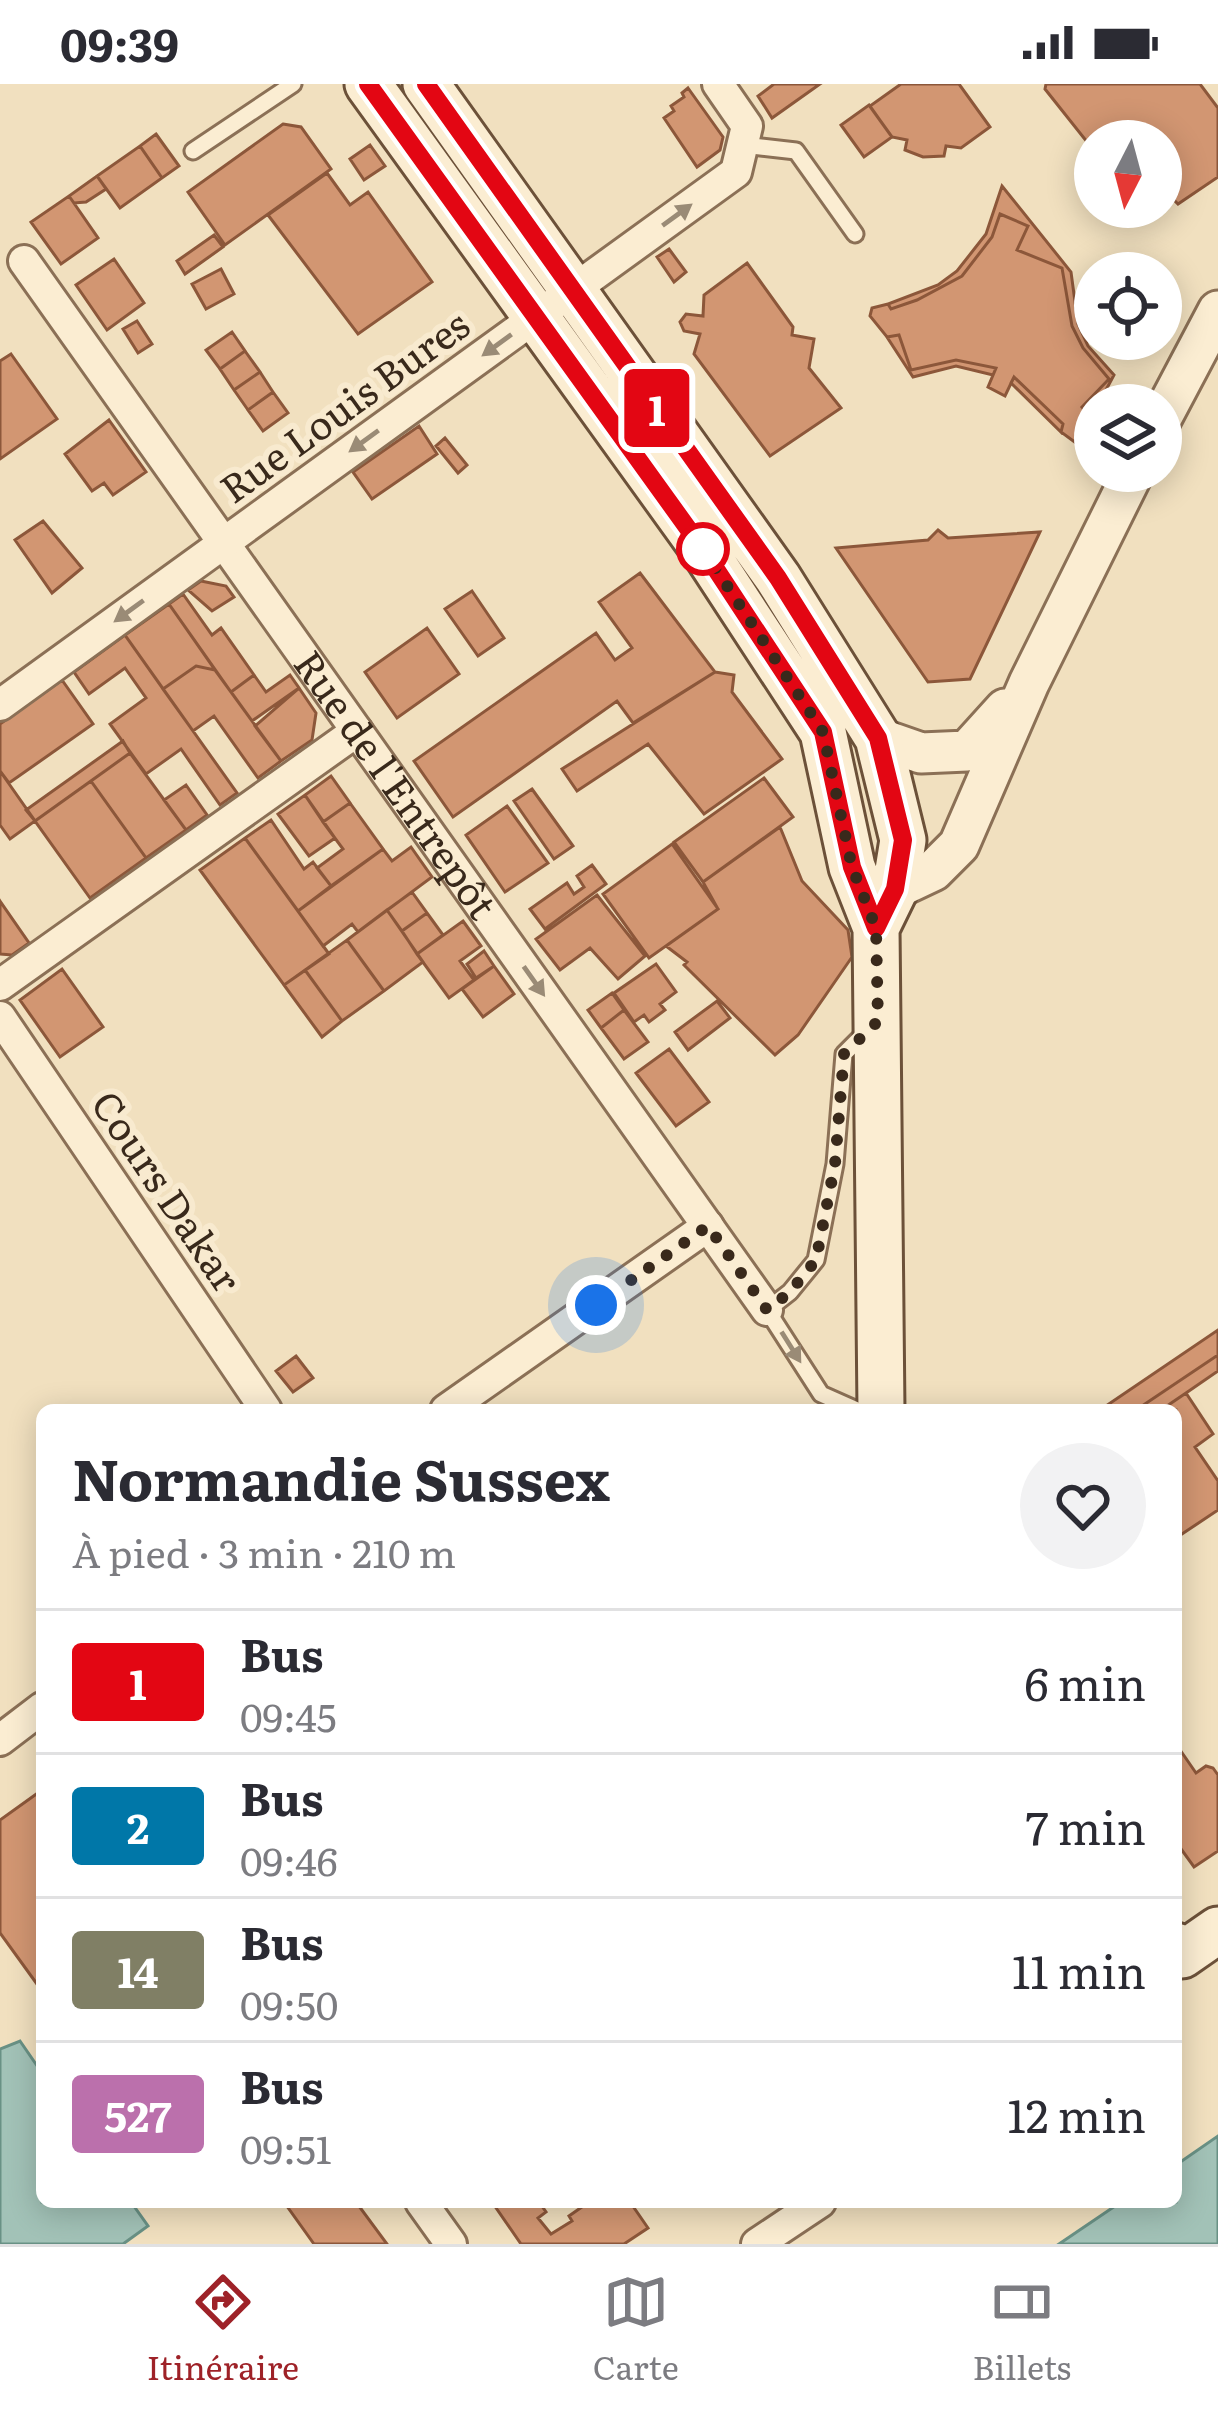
<!DOCTYPE html>
<html lang="fr">
<head>
<meta charset="utf-8">
<style>
  body { margin:0; font-family:Literata,serif; background:#f2f2f3; color:#2b2b33; height:100vh; display:flex; flex-direction:column; font-size:45px; white-space:nowrap }
  * { box-sizing:border-box; margin:0 }
  p { font-size:39px; color:#7c7c81 }
  .icon { flex:none; width:66px; height:66px; fill:none; stroke:currentColor; stroke-width:2; stroke-linecap:round; stroke-linejoin:round }
  .map { position:relative; flex:1; overflow:hidden }
  .sheet { position:absolute; left:36px; top:1320px; width:1146px; height:804px; display:flex; flex-direction:column; background:#fff; border-radius:18px; box-shadow:0 6px 30px #0003 }
  .sheet>* { flex:none }
  .badge { padding:0 24px; border-radius:9px; font-size:42px; line-height:78px }
  .needle { width:78px; rotate:186deg }
  .fabs { position:absolute; left:1074px; top:36px; display:grid; gap:24px }
  .fabs a { display:grid; place-items:center; width:108px; height:108px; border-radius:50%; background:#fff; box-shadow:0 6px 30px #0003; font-size:60px }
  .you { position:absolute; width:60px; height:60px; margin:-30px; border:9px solid #fff; border-radius:50%; background:#1a73e8; box-shadow:0 0 0 18px #1a73e833 }
  .map>.badge { position:absolute; translate:-50% -50%; box-shadow:0 0 0 6px #fff }
  .round { display:grid; place-items:center; flex:none; width:126px; height:126px; border-radius:63px; background:#f2f2f3 }
  .overview { display:flex; align-items:center; justify-content:space-between; height:204px; padding:0 36px }
  h1 { font-size:57px; font-weight:700; line-height:90px }
  ul { padding:0; list-style:none }
  li { display:flex; align-items:center; gap:36px; height:144px; padding:0 36px; border-top:3px solid #e1e1e2 }
  li div { flex:1 }
  li b { display:block; font-size:45px }
  li em { font-style:normal }
  li .badge { min-width:132px; font-weight:700; text-align:center }
  .status { display:flex; justify-content:space-between; align-items:center; height:84px; padding:0 60px; background:#fff; direction:ltr }
  .status svg { height:33px; fill:currentColor }
  .tabs { display:flex; justify-content:space-around; align-items:center; height:168px; border-top:3px solid #e1e1e2; background:#fff; font-size:33px; color:#7c7c81 }
  .tabs a { display:grid; justify-items:center; gap:6px }
  .tabs .on { color:#9e2228 }
  .map>svg:first-child { display:block }
</style>
</head>
<body>
<div class="status"><b>09:39</b><svg viewBox="0 0 49 12"><path d="M0 12V9h3v3zM5 12V6h3v6zM10 12V3h3v9zM15 12V0h3v12zM26 1h20v11H26zM47 4h2v5h-2z"/></svg></div>
<div class="map">
<svg width="1218" height="2160" viewBox="0 0 1218 2160">
  <rect width="100%" height="100%" fill="#f1e0bf"/>
  <path fill="#a2c2b7" stroke="#699185" stroke-width="3" d="M 20,1957 L 42,1989 L 42,2118 L 131,2118 L 148,2142 L 123,2160 L 0,2160 L 0,1965 Z
    M 1218,2052 L 1218,2160 L 1059,2160 L 1121,2118 L 1176,2118 L 1176,2081 Z"/>
  <path fill="#d29672" stroke="#8c573a" stroke-width="3" d="M 774,0 L 820,0 L 772,34 L 758,12 Z
    M 901,0 L 959,0 L 990,43 L 961,64 L 946,62 L 944,72 L 923,73 L 905,66 L 907,56 L 892,53 L 870,22 Z
    M 1046,0 L 1200,0 L 1218,24 L 1218,93 L 1178,120 L 1161,103 L 1161,57 L 1095,57 L 1095,68 L 1045,5 Z
    M 688,4 L 723,53 L 720,66 L 697,83 L 664,34 L 674,27 L 671,22 L 684,13 L 682,9 Z
    M 869,21 L 892,53 L 864,73 L 841,41 Z
    M 283,40 L 301,43 L 331,85 L 225,161 L 188,108 Z
    M 156,50 L 179,82 L 162,94 L 140,62 Z
    M 370,61 L 385,82 L 364,96 L 350,75 Z
    M 140,62 L 162,94 L 120,124 L 97,92 Z
    M 327,89 L 350,121 L 368,108 L 432,198 L 358,250 L 268,131 Z
    M 97,92 L 106,105 L 86,118 L 74,119 L 69,112 Z
    M 1002,102 L 1071,188 L 1078,240 L 1088,262 L 1114,291 L 1091,334 L 1082,323 L 1109,295 L 1083,264 L 1072,242 L 1062,184 L 1017,166 L 1028,142 L 1000,130 L 992,153 L 962,192 L 917,216 L 891,225 L 888,220 L 938,201 L 957,187 L 986,150 Z
    M 69,112 L 98,154 L 61,180 L 31,138 Z
    M 1000,130 L 1028,142 L 1017,166 L 1062,184 L 1072,242 L 1083,264 L 1109,295 L 1082,323 L 1091,334 L 1076,359 L 1061,348 L 1063,340 L 1014,293 L 1005,312 L 988,303 L 996,284 L 956,276 L 911,286 L 899,251 L 887,253 L 870,232 L 872,224 L 888,220 L 891,225 L 917,216 L 962,192 L 992,153 Z
    M 214,151 L 223,163 L 185,190 L 177,177 Z
    M 669,165 L 686,188 L 674,198 L 657,173 Z
    M 114,175 L 144,219 L 107,246 L 76,201 Z
    M 747,179 L 793,243 L 792,251 L 814,255 L 809,284 L 841,324 L 770,372 L 694,270 L 700,250 L 684,247 L 680,238 L 686,230 L 703,232 L 704,211 Z
    M 221,185 L 234,210 L 206,225 L 192,200 Z
    M 137,237 L 152,260 L 138,269 L 123,245 Z
    M 232,248 L 245,267 L 220,285 L 206,266 Z
    M 899,251 L 911,286 L 956,276 L 996,284 L 993,291 L 956,282 L 913,293 L 887,253 Z
    M 245,267 L 260,288 L 234,306 L 220,285 Z
    M 11,270 L 57,335 L 0,375 L 0,277 Z
    M 260,288 L 273,308 L 248,326 L 234,306 Z
    M 1014,293 L 1063,340 L 1061,348 L 1011,299 Z
    M 273,308 L 288,329 L 263,347 L 248,326 Z
    M 109,336 L 146,388 L 113,411 L 104,399 L 92,407 L 65,370 Z
    M 419,342 L 437,370 L 372,415 L 353,388 Z
    M 445,354 L 467,381 L 458,389 L 436,362 Z
    M 43,437 L 82,484 L 52,509 L 15,456 Z
    M 938,446 L 948,454 L 1040,448 L 970,595 L 928,598 L 836,464 L 928,456 Z
    M 640,489 L 715,588 L 633,639 L 617,617 L 453,733 L 414,677 L 596,549 L 615,576 L 632,564 L 599,518 Z
    M 201,497 L 226,502 L 234,513 L 212,527 L 188,506 Z
    M 472,507 L 504,554 L 478,572 L 445,525 Z
    M 183,510 L 212,551 L 221,544 L 254,591 L 231,608 L 169,520 Z
    M 169,520 L 215,586 L 196,582 L 163,605 L 125,551 Z
    M 427,544 L 459,590 L 397,634 L 365,588 Z
    M 125,551 L 237,709 L 220,721 L 181,665 L 146,690 L 110,640 L 146,614 L 125,584 L 89,610 L 74,588 Z
    M 196,582 L 215,586 L 281,677 L 258,694 L 214,632 L 193,647 L 163,605 Z
    M 715,588 L 734,591 L 732,608 L 782,675 L 704,730 L 648,660 L 577,707 L 562,685 Z
    M 254,591 L 266,608 L 290,591 L 299,604 L 252,637 L 231,608 Z
    M 62,596 L 93,640 L 9,699 L 0,687 L 0,640 Z
    M 299,604 L 316,629 L 312,656 L 281,677 L 255,642 Z
    M 123,657 L 130,669 L 35,737 L 26,726 Z
    M 130,669 L 186,746 L 146,774 L 91,697 Z
    M 0,687 L 35,737 L 10,755 L 0,741 Z
    M 331,692 L 350,719 L 323,738 L 305,711 Z
    M 764,694 L 793,733 L 703,798 L 674,758 Z
    M 91,697 L 146,774 L 90,814 L 35,737 Z
    M 186,701 L 207,731 L 186,746 L 164,716 Z
    M 532,705 L 573,762 L 554,775 L 514,717 Z
    M 305,711 L 335,754 L 309,772 L 278,730 Z
    M 350,719 L 383,765 L 331,802 L 317,784 L 343,765 L 323,738 Z
    M 507,722 L 548,779 L 505,808 L 466,751 Z
    M 271,736 L 304,785 L 313,778 L 331,802 L 298,827 L 245,754 Z
    M 780,743 L 802,797 L 848,846 L 852,873 L 798,951 L 775,971 L 684,881 L 687,878 L 666,862 L 718,825 L 703,798 Z
    M 245,754 L 329,870 L 284,901 L 200,786 Z
    M 672,760 L 718,825 L 649,874 L 603,810 Z
    M 411,763 L 432,793 L 358,848 L 352,840 L 323,862 L 298,827 L 383,765 L 392,777 Z
    M 592,781 L 606,800 L 545,845 L 530,825 L 567,799 L 574,810 L 584,803 L 577,792 Z
    M 412,808 L 427,829 L 402,847 L 387,826 Z
    M 597,811 L 645,872 L 618,895 L 590,864 L 560,886 L 536,855 Z
    M 0,817 L 29,859 L 12,871 L 0,870 Z
    M 387,826 L 423,878 L 384,907 L 347,856 Z
    M 427,829 L 443,851 L 417,870 L 402,847 Z
    M 463,837 L 481,862 L 460,877 L 474,896 L 449,914 L 417,870 Z
    M 347,856 L 384,907 L 342,937 L 305,886 Z
    M 484,867 L 494,882 L 476,894 L 467,880 Z
    M 656,880 L 676,908 L 660,920 L 665,926 L 649,938 L 644,931 L 634,938 L 614,909 Z
    M 494,882 L 514,910 L 483,933 L 462,905 Z
    M 62,885 L 103,943 L 60,973 L 20,916 Z
    M 305,886 L 342,937 L 322,953 L 284,901 Z
    M 612,909 L 624,926 L 601,944 L 588,926 Z
    M 717,917 L 730,934 L 688,966 L 675,948 Z
    M 624,926 L 648,958 L 624,975 L 601,944 Z
    M 669,965 L 709,1018 L 676,1042 L 636,989 Z
    M 1218,1246 L 1218,1271 L 1136,1326 L 1100,1326 Z
    M 1218,1271 L 1218,1287 L 1186,1309 L 1161,1326 L 1136,1326 Z
    M 296,1272 L 313,1294 L 293,1308 L 276,1287 Z
    M 1186,1309 L 1213,1350 L 1195,1363 L 1218,1397 L 1218,1426 L 1176,1454 L 1176,1326 L 1161,1326 Z
    M 1176,1660 L 1196,1689 L 1206,1682 L 1213,1684 L 1218,1691 L 1218,1767 L 1194,1783 L 1176,1758 Z
    M 42,1706 L 42,1907 L 0,1849 L 0,1736 Z
    M 284,2118 L 356,2118 L 387,2160 L 314,2160 Z
    M 492,2118 L 539,2118 L 546,2128 L 538,2134 L 551,2150 L 572,2137 L 569,2132 L 589,2118 L 630,2118 L 648,2144 L 624,2160 L 521,2160 Z"/>
  <g fill="none" stroke-linecap="round" stroke-linejoin="round">
    <defs>
      <path id="service" d="M 743,61 L 796,67 L 855,150
        M 193,67 L 293,0
        M 857,1326 L 821,1310 L 767,1226 L 790,1208 L 816,1176 L 835,1080 L 844,970 L 867,947"/>
      <g id="minor">
        <path id="s1" d="M 24,177 L 767,1226"/>
        <path d="M 0,621 L 736,88 L 747,42 L 718,0"/>
        <path d="M 0,901 L 357,647"/>
        <path d="M 0,933 L 266,1326"/>
        <path d="M 446,1326 L 708,1142"/>
        <path d="M 0,1656 L 42,1624"/>
        <path d="M 421,2118 L 451,2160"/>
        <path d="M 757,2160 L 820,2118"/>
      </g>
      <path id="tertiary" d="M 1161,335 L 1218,227
        M 878,654 L 921,669 L 967,667 L 1005,625
        M 895,805 L 933,787 L 959,761 L 1029,599 L 1134,387"/>
      <path id="secondary" d="M 368,0 L 702,463 L 823,648 L 852,783 L 876,844 L 881,1326
        M 426,0 L 778,494 L 878,654 L 903,756 L 895,805 L 876,844
        M 1176,1862 L 1182,1871 L 1218,1846"/>
    </defs>
    <use href="#service" stroke="#8b7056" stroke-width="21"/>
    <use href="#minor" stroke="#8b7056" stroke-width="36"/>
    <use href="#tertiary" stroke="#8b7056" stroke-width="45"/>
    <use href="#secondary" stroke="#6c5139" stroke-width="51"/>
    <use href="#service" stroke="#fbedd2" stroke-width="15"/>
    <use href="#minor" stroke="#fbedd2" stroke-width="30"/>
    <use href="#tertiary" stroke="#fbedd2" stroke-width="39"/>
    <use href="#secondary" stroke="#fbedd2" stroke-width="45"/>
  </g>
  <defs><path id="oneway-solid" d="M-6-.8H1V-3.2L6.5 0L1 3.2V.8H-6Z" transform="scale(3)"/></defs>
  <g fill="#9a8b76">
    <use href="#oneway-solid" transform="translate(677 131) rotate(-36)"/>
    <use href="#oneway-solid" transform="translate(497 261) rotate(144)"/>
    <use href="#oneway-solid" transform="translate(364 357) rotate(144)"/>
    <use href="#oneway-solid" transform="translate(129 527) rotate(144)"/>
    <use href="#oneway-solid" transform="translate(534 897) rotate(55)"/>
    <use href="#oneway-solid" transform="translate(791 1263) rotate(58)"/>
  </g>
  <g fill="none" stroke-linecap="round" stroke-linejoin="round">
    <defs>
      <path id="line" d="M 368,0 L 702,464 L 823,648 L 852,783 L 876,844 L 895,805 L 903,756 L 878,654 L 778,494 L 426,0"/>
    </defs>
    <use href="#line" stroke="#fff" stroke-width="27"/>
    <use href="#line" stroke="#e30613" stroke-width="18"/>
    <path stroke="#39291b" stroke-width="12" stroke-dasharray="0 21.6" d="M 596,1221 L 708,1142 L 767,1226 L 790,1208 L 816,1176 L 835,1080 L 844,970 L 878,937 L 876,844 L 852,783 L 823,648 L 703,465"/>
  </g>
  <circle fill="#fff" stroke="#e30613" stroke-width="6" cx="703" cy="465" r="24"/>
  <g text-anchor="middle" stroke-width="12" stroke-linejoin="round" paint-order="stroke">
    <g font-size="39" fill="#39291b" stroke="#f8eacf">
      <text transform="translate(345 323) rotate(-36)" y="14">Rue Louis Bures</text>
      <text dy="14" stroke="none"><textPath href="#s1" startOffset="642">Rue de l'Entrepôt</textPath></text>
      <text transform="translate(166 1108) rotate(56)" y="14">Cours Dakar</text>
    </g>
  </g>
</svg>
<div class="fabs">
<a><svg class="needle" viewBox="-14 -14 28 28"><path d="M0-13l5 13h-10z" fill="#e53935"/><path d="M0 13l5-13h-10z" fill="#7c7c81"/></svg></a>
<a><svg class="icon" aria-label="locate" viewBox="0 0 24 24"><circle cx="12" cy="12" r="6"/><path d="M12 2v4M12 18v4M2 12h4M18 12h4"/></svg></a>
<a><svg class="icon" aria-label="layers" viewBox="0 0 24 24"><path d="M12 4l9 5-9 5-9-5zM3 14l9 5 9-5"/></svg></a>
</div>
<div class="you" style="left:596px;top:1221px"></div>
<b class="badge" style="left:657px;top:324px;background:#e30613;color:#fff">1</b>
<section class="sheet">
<div class="overview"><div><h1>Normandie Sussex</h1><p>À pied · 3 min · 210 m</p></div><a class="round"><svg class="icon" aria-label="heart" viewBox="0 0 24 24"><path d="M12 20l-8-8c-3-5 5-10 8-4 3-6 11-1 8 4z"/></svg></a></div>
<ul>
<li><span class="badge" style="background:#e30613;color:#fff">1</span><div><b>Bus</b><p>09:45</p></div><em>6 min</em></li>
<li><span class="badge" style="background:#0077a8;color:#fff">2</span><div><b>Bus</b><p>09:46</p></div><em>7 min</em></li>
<li><span class="badge" style="background:#807f65;color:#fff">14</span><div><b>Bus</b><p>09:50</p></div><em>11 min</em></li>
<li><span class="badge" style="background:#bb70ac;color:#fff">527</span><div><b>Bus</b><p>09:51</p></div><em>12 min</em></li>
</ul>
</section>
</div>
<nav class="tabs">
<a class="on"><svg class="icon" aria-label="directions" viewBox="0 0 24 24"><path d="M12 3l9 9-9 9-9-9zM9 14v-3h6M13 9l2 2-2 2"/></svg>Itinéraire</a>
<a><svg class="icon" aria-label="map" viewBox="0 0 24 24"><path d="M3 6l6-2 6 2 6-2v14l-6 2-6-2-6 2zM9 4v14M15 6v14"/></svg>Carte</a>
<a><svg class="icon" aria-label="tickets" viewBox="0 0 24 24"><path d="M3 7h18v10H3zM15 7v10"/></svg>Billets</a>
</nav>
</body>
</html>
